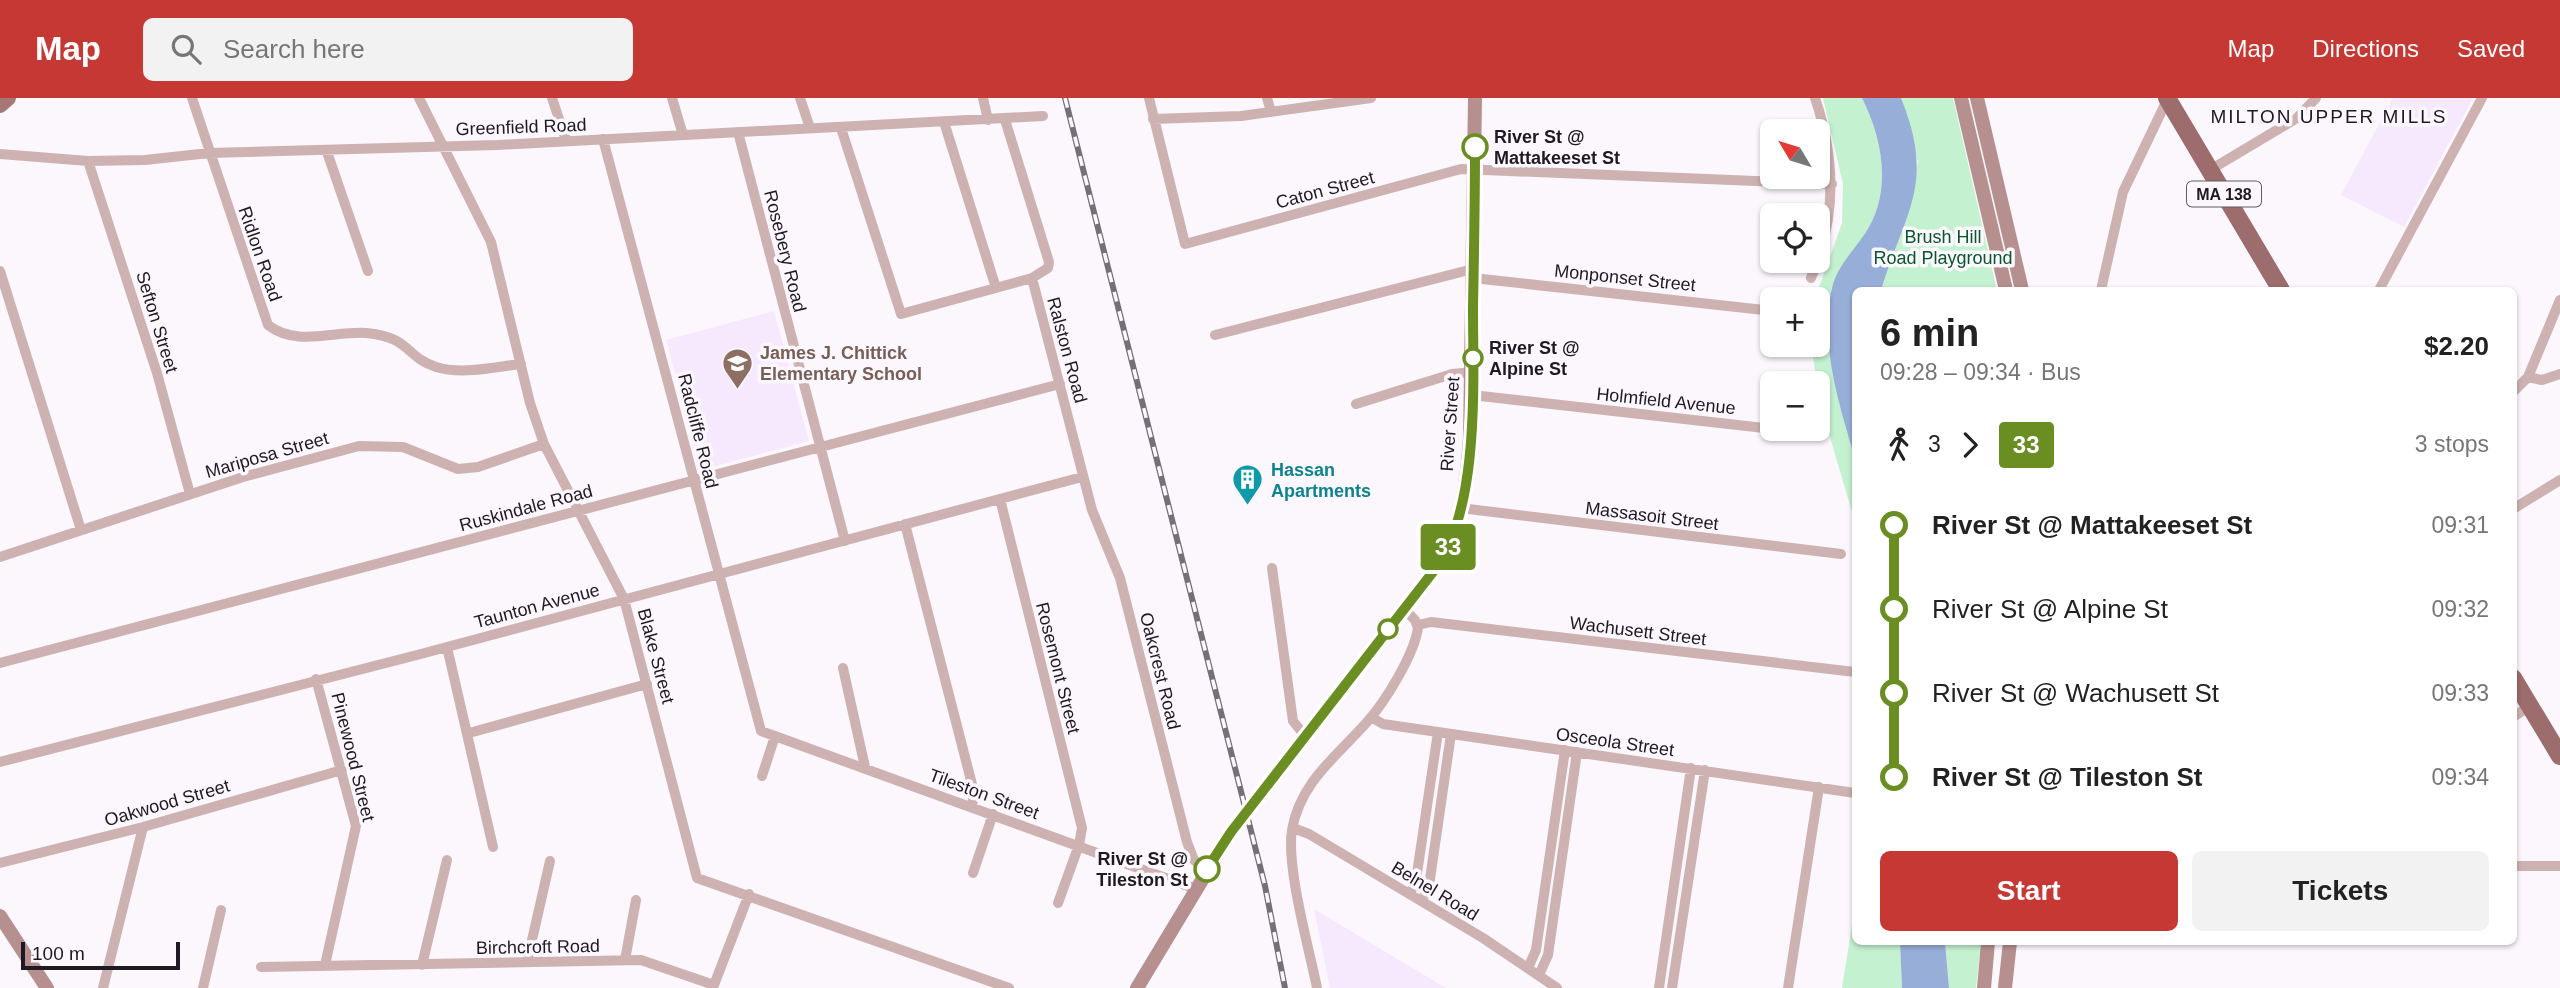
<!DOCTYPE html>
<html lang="en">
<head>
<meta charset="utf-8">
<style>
  body { margin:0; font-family:Helvetica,sans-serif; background:#f2f2f2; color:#222; height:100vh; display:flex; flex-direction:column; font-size:26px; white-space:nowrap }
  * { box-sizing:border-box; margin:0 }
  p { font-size:23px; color:#767676 }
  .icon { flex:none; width:38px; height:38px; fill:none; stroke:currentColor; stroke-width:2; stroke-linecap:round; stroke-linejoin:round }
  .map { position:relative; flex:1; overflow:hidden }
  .side { position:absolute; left:1852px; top:189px; width:665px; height:658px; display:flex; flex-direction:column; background:#fff; border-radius:10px; box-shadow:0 2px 5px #0004 }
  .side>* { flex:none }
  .badge { padding:0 14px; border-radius:5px; font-size:24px; line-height:46px }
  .needle { width:46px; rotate:308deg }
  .buttons { position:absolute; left:1760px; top:21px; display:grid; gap:14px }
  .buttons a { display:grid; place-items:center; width:70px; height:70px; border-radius:10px; background:#fff; box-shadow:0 2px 5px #0004; font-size:35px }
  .scale { position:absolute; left:21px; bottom:18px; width:159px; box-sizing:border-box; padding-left:7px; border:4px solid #1f1923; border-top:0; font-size:19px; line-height:24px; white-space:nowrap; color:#1f1923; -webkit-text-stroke:5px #fbf7fd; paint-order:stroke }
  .map>.badge { position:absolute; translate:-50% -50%; box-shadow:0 0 0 4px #fff }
  .legs { display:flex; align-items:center; gap:10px; height:77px; padding:0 28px; font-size:23px }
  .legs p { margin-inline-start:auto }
  .summary { display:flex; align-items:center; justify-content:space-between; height:119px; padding:0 28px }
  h1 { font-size:38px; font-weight:700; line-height:52px }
  .action { display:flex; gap:14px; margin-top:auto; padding:14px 28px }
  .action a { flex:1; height:80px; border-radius:10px; background:#c63834; color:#fff; font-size:28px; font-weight:700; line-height:80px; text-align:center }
  .action a+a { background:#f2f2f2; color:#222 }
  ul { padding:0 28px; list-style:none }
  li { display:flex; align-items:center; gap:24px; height:84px; font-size:26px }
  li i { display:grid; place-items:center; width:10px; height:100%; margin:0 9px; background:currentColor }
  li i::after { content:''; width:18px; height:18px; margin:-9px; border:5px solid; border-radius:50%; background:#fff }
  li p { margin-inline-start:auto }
  li:first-child i { background:linear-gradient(#0000 50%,currentColor 0) }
  li:last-child i { background:linear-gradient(currentColor 50%,#0000 0) }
  header { display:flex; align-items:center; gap:42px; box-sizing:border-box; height:98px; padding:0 35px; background:#c63834; color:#fff }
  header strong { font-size:33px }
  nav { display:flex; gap:38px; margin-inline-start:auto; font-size:24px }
  .search { width:490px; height:63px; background:#f2f2f2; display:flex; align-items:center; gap:18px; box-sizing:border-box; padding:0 24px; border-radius:10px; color:#767676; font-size:26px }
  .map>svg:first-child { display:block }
</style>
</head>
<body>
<header>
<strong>Map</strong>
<div class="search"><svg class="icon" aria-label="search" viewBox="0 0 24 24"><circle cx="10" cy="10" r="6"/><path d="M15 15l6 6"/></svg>Search here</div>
<nav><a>Map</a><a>Directions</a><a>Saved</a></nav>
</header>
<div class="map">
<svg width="2560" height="890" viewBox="0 0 2560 890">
  <rect width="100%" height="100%" fill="#fbf7fd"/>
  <path fill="#f6e9fe" d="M 2393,0 L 2473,0 L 2404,129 L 2341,97 Z
    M 774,213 L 809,343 L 701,372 L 666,242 Z
    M 1314,811 L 1446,890 L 1330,890 Z"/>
  <path fill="#c4f1d0" d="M 1823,0 L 1862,0 C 1883,42 1893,95 1864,137 C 1848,161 1833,178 1830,208 C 1824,261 1848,308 1855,360 C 1858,380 1855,403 1855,424 L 1819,302 C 1818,283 1813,267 1812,247 L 1818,247 L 1817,195 L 1842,125 L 1843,86 Z
    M 1901,0 L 1953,0 L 1997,192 L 1881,192 L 1918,64 Z
    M 1855,808 L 1855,844 L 1900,844 L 1902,890 L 1842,890 Z
    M 1945,844 L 1981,844 L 1976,890 L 1949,890 Z"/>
  <path fill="#97aed9" d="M 1862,0 L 1901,0 C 1936,87 1905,113 1881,192 L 1855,192 L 1855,360 C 1839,306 1818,242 1833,186 C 1839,167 1853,153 1864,137 C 1893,95 1883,42 1862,0 Z
    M 1900,844 L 1945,844 L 1949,890 L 1902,890 Z"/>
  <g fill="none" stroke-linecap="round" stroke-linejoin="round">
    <path stroke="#cdb2b1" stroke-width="10" d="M 192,0 L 268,227 C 296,249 333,233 366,235 C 411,239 405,259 436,269 C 462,277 494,269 521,266
      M 419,0 L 491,144 L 530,305 L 544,346 L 624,501 L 697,780 L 1009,890
      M 552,0 L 566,42
      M 672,0 L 683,37
      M 800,0 L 810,30
      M 983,0 L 988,22
      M 1149,0 L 1185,146 L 1461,71 L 1832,86
      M 1267,0 L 1271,14
      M 1153,21 L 1241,18 L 1371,0
      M 944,24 L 996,190
      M 841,30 L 901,216 L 1032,180 L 1048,170 L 1049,164 L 1005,22
      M 738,34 L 845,443
      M 603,41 L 761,633 L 1196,791
      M 327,54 L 368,173
      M 0,56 L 88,63 L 145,62 L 209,55 L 497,47 L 1043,18
      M 88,63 L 157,275 L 190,396
      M 2210,72 L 2297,20 L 2316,0
      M 0,173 L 81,432
      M 1032,180 L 1092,412 L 1120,480 L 1187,744 L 1194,762 L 1207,772
      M 1473,180 L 1773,213
      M 1811,180 C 1837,120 1836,61 1815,0
      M 2101,192 L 2123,94 L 2168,0
      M 2379,192 L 2482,0
      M 1215,237 L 1473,171
      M 2528,279 L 2542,282 L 2560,276
      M 2513,294 L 2528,279 L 2560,202
      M 1472,297 L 1773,331
      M 1356,306 L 1452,276 L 1473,274
      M 1773,331 L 1803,334
      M 1000,401 L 1082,730 L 1079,747 L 1058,805
      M 1460,410 L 1841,456
      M 2513,411 L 2560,382
      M 905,426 L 974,694 L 972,708
      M 0,459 L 243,379 L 359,348 L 403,349 L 458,371 L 478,369 L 544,346
      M 1272,470 L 1293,623 L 1305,638
      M 1418,527 L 1431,524 L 1855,574
      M 447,549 L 493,749
      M 0,565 L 1060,286
      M 843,570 L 865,669
      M 316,581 L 356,728 L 325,867
      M 1371,619 L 1383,626 L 1855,695
      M 2513,619 L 2530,608
      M 469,635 L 647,586
      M 0,664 L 417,557 L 1082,379
      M 762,678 L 775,638
      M 1293,730 L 1309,736 L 1483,840 L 1557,890
      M 0,765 L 143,729 L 342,672
      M 2513,768 L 2560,768
      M 973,775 L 993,716
      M 1410,796 L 1416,782 L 1438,634
      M 1422,803 L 1429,788 L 1451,636
      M 625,862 L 636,802
      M 527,864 L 550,763
      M 422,867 L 447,762
      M 261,869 L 641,862 L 714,887 L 749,796
      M 1528,870 L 1536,852 L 1565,652
      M 1539,877 L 1548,857 L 1577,654
      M 103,890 L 143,729
      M 203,890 L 221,812
      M 1317,890 C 1309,850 1286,769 1292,732 C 1300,684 1338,657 1367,624 C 1385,604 1414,557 1418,530 L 1415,522 L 1404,511
      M 1659,890 L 1691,670
      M 1672,890 L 1705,672
      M 1788,890 L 1819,689"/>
    <path stroke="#b6908f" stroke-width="14" d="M 1961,0 L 2006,192
      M 1977,0 L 2022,192
      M 0,818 L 47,890
      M 1137,890 L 1231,734 L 1436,470 C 1461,434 1467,383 1470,340 L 1475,0
      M 1984,890 L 1988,844
      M 2005,890 L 2010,844"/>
    <path stroke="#a57776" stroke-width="16" d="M 0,7 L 8,0"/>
    <path stroke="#9d6c6c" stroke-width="18" d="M 2167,0 L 2281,192
      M 2513,580 L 2560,658"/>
    <defs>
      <path id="rail" d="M 1065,0 L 1265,788 L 1285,890"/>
    </defs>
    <use href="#rail" stroke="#757078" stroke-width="6"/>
    <use href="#rail" stroke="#fbf7fd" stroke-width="3.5" stroke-dasharray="10" stroke-linecap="butt"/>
  </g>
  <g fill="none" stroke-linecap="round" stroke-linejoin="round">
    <defs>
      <path id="line-1" d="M 1207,771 L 1231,734 L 1436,470 C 1480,407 1473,284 1473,209 C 1474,156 1475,102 1475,49"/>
    </defs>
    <use href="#line-1" stroke="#fff" stroke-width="16"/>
    <use href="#line-1" stroke="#6b8e23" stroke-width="10"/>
  </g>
  <defs>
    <symbol id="school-pin" viewBox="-11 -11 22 30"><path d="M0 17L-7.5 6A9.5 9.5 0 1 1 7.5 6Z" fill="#8d6e63" stroke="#fbf7fd"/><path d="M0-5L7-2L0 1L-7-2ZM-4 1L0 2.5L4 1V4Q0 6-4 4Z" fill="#fff"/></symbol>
    <symbol id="building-pin" viewBox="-11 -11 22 30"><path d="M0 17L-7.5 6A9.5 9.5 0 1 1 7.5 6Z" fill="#0f9aa8" stroke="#fbf7fd"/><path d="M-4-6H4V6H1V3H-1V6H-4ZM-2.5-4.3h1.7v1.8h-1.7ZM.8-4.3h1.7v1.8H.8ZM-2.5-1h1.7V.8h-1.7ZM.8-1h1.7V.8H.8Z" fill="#fff"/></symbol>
  </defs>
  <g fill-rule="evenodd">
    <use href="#school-pin" x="720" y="248" width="35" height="47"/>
    <use href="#building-pin" x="1230" y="364" width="35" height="47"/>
  </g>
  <g fill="#fff" stroke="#6b8e23" stroke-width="3.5">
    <circle cx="1475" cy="49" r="12"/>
    <circle cx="1473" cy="260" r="9"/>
    <circle cx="1388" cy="531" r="9"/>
    <circle cx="1207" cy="771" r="12"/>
  </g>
  <g text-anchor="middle" stroke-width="7" stroke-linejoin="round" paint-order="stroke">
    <rect fill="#fbf7fd" stroke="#615c64" stroke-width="2" x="2187" y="83.5" width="74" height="25" rx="5"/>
    <g font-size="16" font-weight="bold" fill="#1f1923">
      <text x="2224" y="102">MA 138</text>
    </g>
    <g font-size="18" fill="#1f1923" stroke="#fbf7fd">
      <text transform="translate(521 29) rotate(-2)" y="6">Greenfield Road</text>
      <text transform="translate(1325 92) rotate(-15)" y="6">Caton Street</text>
      <text transform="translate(785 153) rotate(76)" y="6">Rosebery Road</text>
      <text transform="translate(260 156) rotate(71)" y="6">Ridlon Road</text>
      <text transform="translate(1625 180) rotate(6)" y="6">Monponset Street</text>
      <text transform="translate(157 224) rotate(73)" y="6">Sefton Street</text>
      <text transform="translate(1067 252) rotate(75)" y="6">Ralston Road</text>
      <text transform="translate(1666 303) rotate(6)" y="6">Holmfield Avenue</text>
      <text transform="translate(1450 326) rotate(-86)" y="6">River Street</text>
      <text transform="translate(698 333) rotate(76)" y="6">Radcliffe Road</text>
      <text transform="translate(267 357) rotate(-16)" y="6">Mariposa Street</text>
      <text transform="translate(526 410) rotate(-15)" y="6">Ruskindale Road</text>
      <text transform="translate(1652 418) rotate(7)" y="6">Massasoit Street</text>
      <text transform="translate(537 508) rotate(-15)" y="6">Taunton Avenue</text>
      <text transform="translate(1638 533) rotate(7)" y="6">Wachusett Street</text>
      <text transform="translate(656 558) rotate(75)" y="6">Blake Street</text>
      <text transform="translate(1058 570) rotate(76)" y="6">Rosemont Street</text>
      <text transform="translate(1160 573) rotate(76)" y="6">Oakcrest Road</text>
      <text transform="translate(1615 644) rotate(8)" y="6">Osceola Street</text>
      <text transform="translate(353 659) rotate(76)" y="6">Pinewood Street</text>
      <text transform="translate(984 696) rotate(20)" y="6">Tileston Street</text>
      <text transform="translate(167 705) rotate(-16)" y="6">Oakwood Street</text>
      <text transform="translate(1435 793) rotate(31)" y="6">Belnel Road</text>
      <text transform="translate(538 849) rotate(-1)" y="6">Birchcroft Road</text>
    </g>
    <g font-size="18" font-weight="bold" fill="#1f1923" stroke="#fbf7fd" text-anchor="start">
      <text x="1494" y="45">River St @<tspan x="1494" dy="21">Mattakeeset St</tspan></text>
      <text x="1489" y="256">River St @<tspan x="1489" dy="21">Alpine St</tspan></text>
      <text x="1188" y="767" text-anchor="end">River St @<tspan x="1188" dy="21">Tileston St</tspan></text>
    </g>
    <g font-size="18" fill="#08562c" stroke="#fbf7fd">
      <text x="1943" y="145">Brush Hill<tspan x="1943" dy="21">Road Playground</tspan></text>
    </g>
    <g font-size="18" font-weight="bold" fill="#785e54" stroke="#fbf7fd" text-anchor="start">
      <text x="760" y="261">James J. Chittick<tspan x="760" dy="21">Elementary School</tspan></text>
    </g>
    <g font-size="18" font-weight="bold" fill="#0d838f" stroke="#fbf7fd" text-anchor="start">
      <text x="1271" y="378">Hassan<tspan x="1271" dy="21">Apartments</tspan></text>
    </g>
    <g font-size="19" letter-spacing="2" fill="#1f1923" stroke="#fbf7fd">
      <text x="2329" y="25">MILTON UPPER MILLS</text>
    </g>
  </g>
</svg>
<div class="buttons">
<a><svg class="needle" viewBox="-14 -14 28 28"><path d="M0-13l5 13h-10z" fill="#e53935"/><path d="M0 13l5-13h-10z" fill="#767676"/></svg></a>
<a><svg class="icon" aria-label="locate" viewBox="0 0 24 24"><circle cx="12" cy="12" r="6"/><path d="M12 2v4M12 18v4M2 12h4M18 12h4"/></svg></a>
<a>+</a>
<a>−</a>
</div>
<div class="scale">100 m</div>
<b class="badge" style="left:1448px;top:449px;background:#6b8e23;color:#fff">33</b>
<section class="side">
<div class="summary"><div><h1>6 min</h1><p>09:28 – 09:34 · Bus</p></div><b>$2.20</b></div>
<div class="legs"><svg class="icon" aria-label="walk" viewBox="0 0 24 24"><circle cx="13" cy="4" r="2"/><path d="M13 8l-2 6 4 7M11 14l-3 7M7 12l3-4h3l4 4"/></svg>3<svg class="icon" aria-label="forward" viewBox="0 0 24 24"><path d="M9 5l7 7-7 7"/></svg><b class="badge" style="background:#6b8e23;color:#fff">33</b><p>3 stops</p></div>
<ul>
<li><i style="color:#6b8e23"></i><b>River St @ Mattakeeset St</b><p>09:31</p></li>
<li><i style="color:#6b8e23"></i><span>River St @ Alpine St</span><p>09:32</p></li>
<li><i style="color:#6b8e23"></i><span>River St @ Wachusett St</span><p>09:33</p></li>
<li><i style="color:#6b8e23"></i><b>River St @ Tileston St</b><p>09:34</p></li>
</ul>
<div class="action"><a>Start</a><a>Tickets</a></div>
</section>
</div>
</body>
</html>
